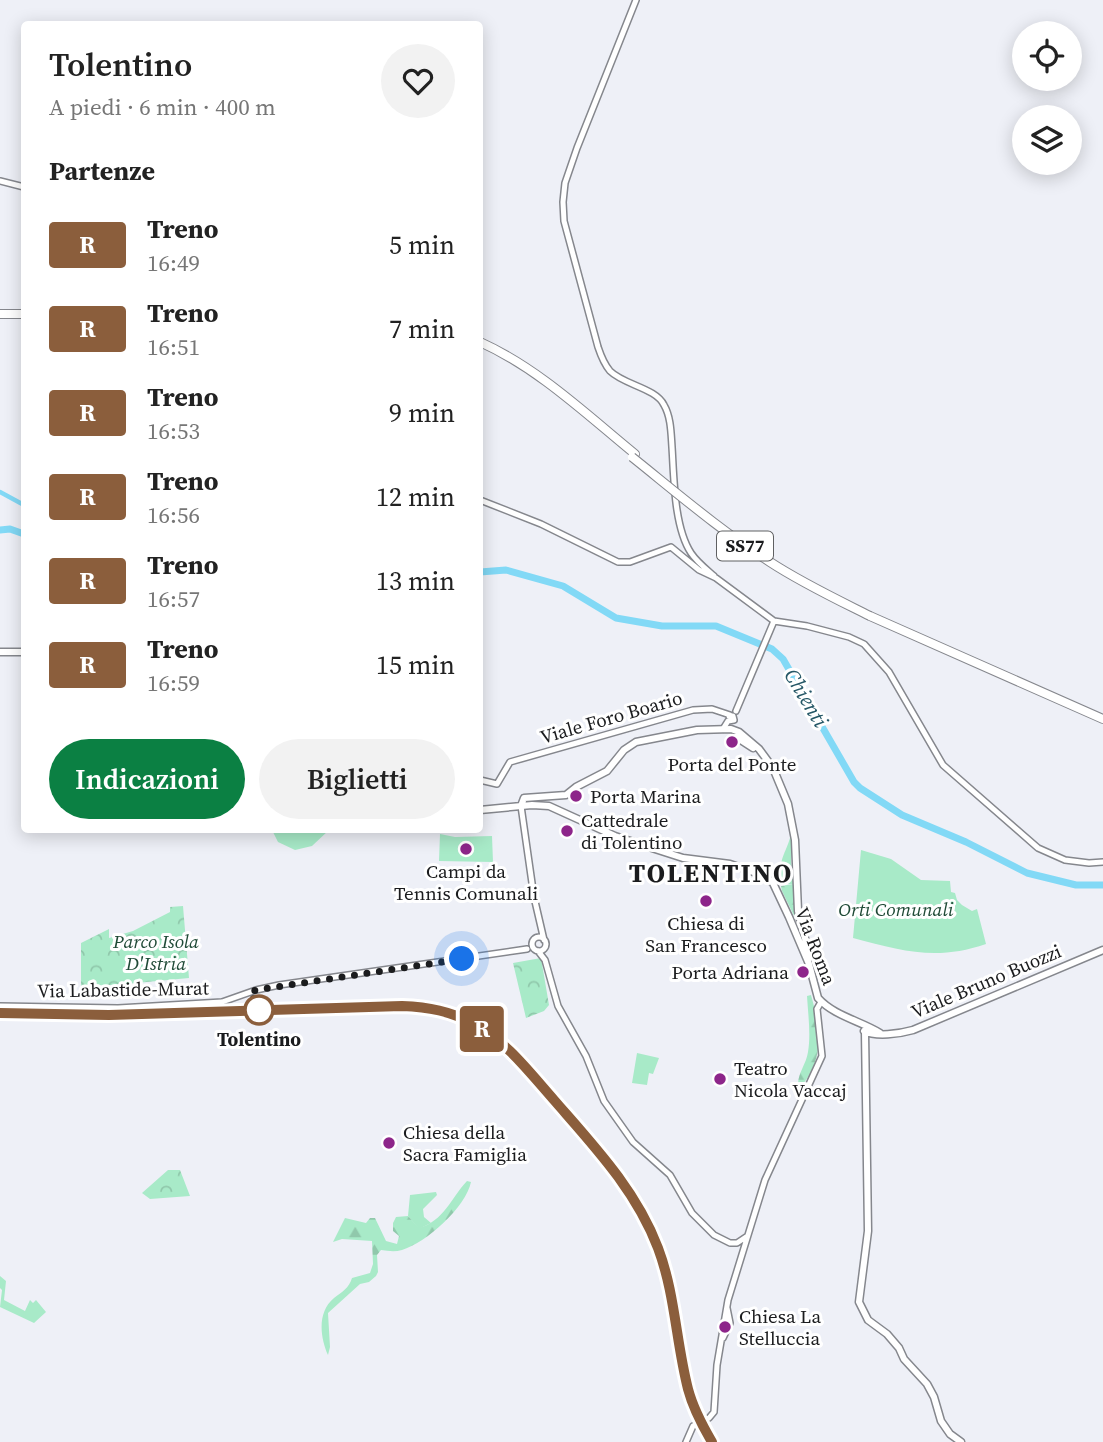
<!DOCTYPE html>
<html lang="it">
<head>
<meta charset="utf-8">
<style>
  body { margin:0; font-family:"Source Serif 4",serif; background:#f2f2f2; color:#222; height:100vh; display:flex; flex-direction:column; font-size:26px; white-space:nowrap }
  * { box-sizing:border-box; margin:0 }
  p { font-size:23px; color:#767676 }
  .icon { flex:none; width:38px; height:38px; fill:none; stroke:currentColor; stroke-width:2; stroke-linecap:round; stroke-linejoin:round }
  .map { position:relative; flex:1; overflow:hidden }
  .side { position:absolute; left:21px; top:21px; width:462px; height:812px; display:flex; flex-direction:column; background:#fff; border-radius:7px; box-shadow:0 4px 18px #0003 }
  .side>* { flex:none }
  .badge { padding:0 14px; border-radius:5px; font-size:24px; line-height:46px }
  .buttons { position:absolute; left:1012px; top:21px; display:grid; gap:14px }
  .buttons a { display:grid; place-items:center; width:70px; height:70px; border-radius:50%; background:#fff; box-shadow:0 4px 18px #0003; font-size:35px }
  .you { position:absolute; width:35px; height:35px; margin:-18px; border:5px solid #fff; border-radius:50%; background:#1a73e8; box-shadow:0 0 0 10px #1a73e833 }
  .map>.badge { position:absolute; translate:-50% -50%; box-shadow:0 0 0 4px #fff }
  h2 { padding:0 28px; font-size:26px; line-height:63px }
  .round { display:grid; place-items:center; flex:none; width:74px; height:74px; border-radius:37px; background:#f2f2f2 }
  .headline { display:flex; align-items:center; justify-content:space-between; height:119px; padding:0 28px }
  h1 { font-size:33px; font-weight:600; line-height:52px }
  .primary-button { display:flex; gap:14px; margin-top:auto; padding:14px 28px }
  .primary-button a { flex:1; height:80px; border-radius:42px; background:#0b8043; color:#fff; font-size:28px; font-weight:600; line-height:80px; text-align:center }
  .primary-button a+a { background:#f2f2f2; color:#222 }
  ul { padding:0; list-style:none }
  li { display:flex; align-items:center; gap:21px; height:84px; padding:0 28px }
  li div { flex:1 }
  li b { display:block; font-size:26px }
  li em { font-style:normal }
  li .badge { min-width:77px; font-weight:700; text-align:center }
  .map>svg:first-child { display:block }
</style>
</head>
<body>
<div class="map">
<svg width="1103" height="1442" viewBox="0 0 1103 1442">
  <defs>
    <pattern id="forest-firs" width="22" height="20" patternUnits="userSpaceOnUse" patternTransform="scale(1.75)"><rect width="22" height="20" fill="#a8eac8"/><path d="M5 1l3.5 6h-7zM16 11l3.5 6h-7z" fill="#90c8ab"/></pattern>
    <pattern id="park-crowns" width="20" height="18" patternUnits="userSpaceOnUse" patternTransform="scale(1.75)"><rect width="20" height="18" fill="#a8eac8"/><path d="M2 6a3 3 0 1 1 6 0M12 15a3 3 0 1 1 6 0" fill="none" stroke="#90c8ab"/></pattern>
  </defs>
  <rect width="100%" height="100%" fill="#eef0f7"/>
  <path fill="#a8eac8" d="M 272,830 L 329,830 L 312,846 L 295,850 L 278,842 Z
    M 440,834 L 455,837 L 492,836 L 493,862 L 439,861 Z
    M 861,850 L 891,859 L 921,880 L 950,881 L 951,892 L 955,893 L 957,900 L 962,905 L 972,911 L 977,909 L 986,944 C 937,961 902,951 853,938 Z
    M 637,1053 L 659,1058 L 653,1074 L 649,1073 L 647,1085 L 632,1083 Z
    M 436,1192 L 437,1195 L 423,1209 L 424,1217 L 431,1223 L 419,1229 L 408,1216 L 410,1195 Z
    M 0,1276 L 6,1281 L 4,1300 L 25,1311 L 30,1300 L 33,1303 L 36,1300 L 46,1312 L 34,1323 L 0,1307 L 2,1290 L 0,1288 Z"/>
  <path fill="url(#forest-firs)" d="M 792,837 L 791,863 L 799,926 L 782,891 L 781,886 L 793,884 L 781,884 C 778,859 785,855 790,838 Z
    M 811,995 C 821,1030 825,1060 799,1089 C 795,1076 806,1066 808,1052 C 811,1034 808,1014 807,996 Z
    M 467,1181 L 471,1182 C 466,1207 426,1243 402,1250 C 395,1252 388,1251 381,1250 L 377,1255 L 378,1272 L 376,1276 L 369,1282 L 360,1284 L 328,1313 L 330,1347 L 328,1355 C 320,1337 317,1312 334,1298 C 342,1292 349,1288 352,1278 L 370,1273 L 373,1264 L 372,1241 L 342,1239 L 333,1242 L 345,1218 L 366,1223 L 370,1218 L 375,1218 L 386,1241 L 397,1244 L 399,1236 L 393,1231 L 393,1223 L 396,1217 L 408,1216 L 419,1228 C 444,1221 451,1198 467,1181 Z"/>
  <path fill="url(#park-crowns)" d="M 183,906 L 189,978 L 115,985 L 81,986 L 81,943 L 109,929 L 109,938 L 133,931 L 170,912 L 170,907 Z
    M 541,958 L 549,1005 L 544,1011 L 526,1018 L 513,963 Z
    M 168,1170 L 180,1170 L 190,1196 L 150,1199 L 142,1193 Z"/>
  <g fill="none" stroke-linecap="round" stroke-linejoin="round">
    <path stroke="#82d9f6" stroke-width="4.5" d="M 0,492 L 24,505"/>
    <path stroke="#82d9f6" stroke-width="7" d="M 0,530 L 10,529 L 24,534
      M 480,572 L 506,570 L 563,586 L 616,618 L 662,626 L 716,626 L 772,649 L 783,659 L 854,782 L 860,788 L 902,815 L 966,842 L 1027,873 L 1076,885 L 1103,885"/>
    <defs>
      <path id="minor" d="M 636,0 L 577,148 L 565,183 L 563,202 L 564,221 L 598,347 C 601,356 604,364 610,371 C 624,385 656,388 664,405 C 671,417 671,433 672,447 C 674,478 674,527 691,553 C 697,562 706,569 714,576
        M 0,181 L 24,187
        M 480,500 L 541,524 L 618,562 L 630,562 L 671,547 L 699,570 L 716,578 L 774,621 L 807,626 L 849,637 L 864,644 L 889,672 L 943,765 L 1038,848 L 1065,860 L 1089,863 L 1103,862
        M 736,711 L 774,621
        M 723,729 L 728,721 L 734,720 L 733,716 L 729,716
        M 480,780 L 497,784 L 510,762 L 693,710 L 712,709 L 730,715
        M 521,806 L 534,897 L 544,940
        M532 944a7 7 0 1 1 14 0a7 7 0 1 1-14 0Z
        M 538,951 L 545,960 L 558,1006 L 586,1056 L 604,1101 L 633,1142 L 670,1175 L 692,1213 L 714,1235 L 730,1243 L 737,1243 L 746,1237
        M 0,1006 L 118,1008 L 222,1002 L 256,990 L 279,985 L 527,949
        M 723,1338 L 730,1323 L 727,1308
        M 686,1442 L 693,1426 L 709,1418 L 714,1412 L 717,1365 L 728,1300 L 765,1180 L 822,1056 L 817,1009 L 821,1002"/>
      <path id="major" d="M 0,652 L 24,652
        M 736,737 L 753,748
        M 521,806 L 524,798 L 566,795 L 576,787 L 607,771 L 624,750 L 636,742 L 697,730 L 731,729 L 739,732 L 759,749 L 773,768 L 788,804 L 795,840 L 798,911 L 810,958
        M 480,810 L 532,805 L 549,806 L 615,836 L 655,849 L 683,858 L 730,864 L 765,876 L 773,883 L 789,917 L 809,964 L 818,998 C 834,1016 861,1021 880,1033
        M 864,1031 C 876,1037 899,1034 913,1030 L 1103,950
        M 865,1032 L 868,1231 L 859,1302 L 868,1320 L 887,1334 L 899,1348 L 904,1359 L 927,1384 L 934,1397 L 941,1421 L 950,1434 L 961,1442"/>
      <path id="highway" d="M 0,314 L 24,314
        M 480,342 C 538,368 586,414 635,454
        M 870,616 L 1103,719"/>
    </defs>
    <use href="#minor" stroke="#85878d" stroke-width="8"/>
    <use href="#major" stroke="#85878d" stroke-width="9"/>
    <use href="#highway" stroke="#85878d" stroke-width="10"/>
    <use href="#minor" stroke="#fff" stroke-width="5"/>
    <use href="#major" stroke="#fff" stroke-width="6"/>
    <use href="#highway" stroke="#fff" stroke-width="8"/>
    <defs>
      <path id="rail" d="M 0,1013 L 109,1015 L 402,1006 C 428,1007 451,1011 474,1024 C 506,1041 530,1073 554,1100 C 594,1146 636,1190 658,1248 C 675,1293 676,1342 688,1389 C 693,1408 702,1425 712,1442"/>
    </defs>
    <use href="#rail" stroke="#393a3d" stroke-width="4.5"/>
    <use href="#rail" stroke="#fff" stroke-width="2" stroke-dasharray="5" stroke-linecap="butt"/>
    <defs>
      <path id="highway-bridge" d="M 632,457 C 677,493 721,531 770,562 C 802,583 836,599 870,616"/>
    </defs>
    <use href="#highway-bridge" stroke="#85878d" stroke-width="10" stroke-linecap="butt"/>
    <use href="#highway-bridge" stroke="#fff" stroke-width="8"/>
  </g>
  <g fill="none" stroke-linecap="round" stroke-linejoin="round">
    <defs>
      <path id="line" d="M 0,1013 L 109,1015 L 402,1006 C 428,1007 451,1011 474,1024 C 506,1041 530,1073 554,1100 C 594,1146 636,1190 658,1248 C 675,1293 676,1342 688,1389 C 693,1408 702,1425 712,1442"/>
    </defs>
    <use href="#line" stroke="#fff" stroke-width="16"/>
    <use href="#line" stroke="#8b5e3c" stroke-width="10"/>
    <path stroke="#1b1c1e" stroke-width="7" stroke-dasharray="0 12.6" d="M 259,1010 L 250,992 L 256,990 L 462,959"/>
  </g>
  <g fill="#8d258a" stroke="#fff" stroke-width="2.5">
    <circle cx="732" cy="742" r="7"/>
    <circle cx="576" cy="796" r="7"/>
    <circle cx="567" cy="831" r="7"/>
    <circle cx="466" cy="849" r="7"/>
    <circle cx="706" cy="901" r="7"/>
    <circle cx="803" cy="972" r="7"/>
    <circle cx="720" cy="1079" r="7"/>
    <circle cx="389" cy="1143" r="7"/>
    <circle cx="725" cy="1327" r="7"/>
  </g>
  <circle fill="#fff" stroke="#8b5e3c" stroke-width="3.5" cx="259" cy="1010" r="14"/>
  <g text-anchor="middle" stroke-width="6" stroke-linejoin="round" paint-order="stroke">
    <rect fill="#fff" stroke="#5f6062" stroke-width="2" x="717" y="531.5" width="56" height="29" rx="5"/>
    <g font-size="18" font-weight="bold" fill="#1b1c1e">
      <text x="745" y="552">SS77</text>
    </g>
    <g font-size="19" fill="#1b1c1e" stroke="#fff">
      <text transform="translate(611 717) rotate(-16)" y="7">Viale Foro Boario</text>
      <text transform="translate(816 946) rotate(69)" y="7">Via Roma</text>
      <text transform="translate(986 981) rotate(-23)" y="7">Viale Bruno Buozzi</text>
      <text transform="translate(123 989) rotate(-1)" y="7">Via Labastide-Murat</text>
    </g>
    <g font-size="19" fill="#1b1c1e" stroke="#fff" text-anchor="start">
      <text x="732" y="771" text-anchor="middle">Porta del Ponte</text>
      <text x="590" y="803">Porta Marina</text>
      <text x="581" y="827">Cattedrale<tspan x="581" dy="22">di Tolentino</tspan></text>
      <text x="466" y="878" text-anchor="middle">Campi da<tspan x="466" dy="22">Tennis Comunali</tspan></text>
      <text x="706" y="930" text-anchor="middle">Chiesa di<tspan x="706" dy="22">San Francesco</tspan></text>
      <text x="789" y="979" text-anchor="end">Porta Adriana</text>
      <text x="734" y="1075">Teatro<tspan x="734" dy="22">Nicola Vaccaj</tspan></text>
      <text x="403" y="1139">Chiesa della<tspan x="403" dy="22">Sacra Famiglia</tspan></text>
      <text x="739" y="1323">Chiesa La<tspan x="739" dy="22">Stelluccia</tspan></text>
    </g>
    <g font-size="19" font-style="italic" fill="#1f4a36" stroke="#fff">
      <text x="896" y="916">Orti Comunali</text>
      <text x="156" y="948">Parco Isola<tspan x="156" dy="22">D'Istria</tspan></text>
    </g>
    <g font-size="19" font-weight="bold" fill="#1b1c1e" stroke="#fff">
      <text x="259" y="1046">Tolentino</text>
    </g>
    <g font-size="21" font-style="italic" fill="#255766" stroke="#fff">
      <text transform="translate(806 698) rotate(59)" y="7">Chienti</text>
    </g>
    <g font-size="26" font-weight="bold" letter-spacing="2" fill="#1b1c1e" stroke="#fff">
      <text x="711" y="882">TOLENTINO</text>
    </g>
  </g>
</svg>
<div class="buttons">
<a><svg class="icon" aria-label="locate" viewBox="0 0 24 24"><circle cx="12" cy="12" r="6"/><path d="M12 2v4M12 18v4M2 12h4M18 12h4"/></svg></a>
<a><svg class="icon" aria-label="layers" viewBox="0 0 24 24"><path d="M12 4l9 5-9 5-9-5zM3 14l9 5 9-5"/></svg></a>
</div>
<div class="you" style="left:462px;top:959px"></div>
<b class="badge" style="left:482px;top:1029px;background:#8b5e3c;color:#fff">R</b>
<section class="side">
<div class="headline"><div><h1>Tolentino</h1><p>A piedi · 6 min · 400 m</p></div><a class="round"><svg class="icon" aria-label="heart" viewBox="0 0 24 24"><path d="M12 20l-8-8c-3-5 5-10 8-4 3-6 11-1 8 4z"/></svg></a></div>
<h2>Partenze</h2>
<ul>
<li><span class="badge" style="background:#8b5e3c;color:#fff">R</span><div><b>Treno</b><p>16:49</p></div><em>5 min</em></li>
<li><span class="badge" style="background:#8b5e3c;color:#fff">R</span><div><b>Treno</b><p>16:51</p></div><em>7 min</em></li>
<li><span class="badge" style="background:#8b5e3c;color:#fff">R</span><div><b>Treno</b><p>16:53</p></div><em>9 min</em></li>
<li><span class="badge" style="background:#8b5e3c;color:#fff">R</span><div><b>Treno</b><p>16:56</p></div><em>12 min</em></li>
<li><span class="badge" style="background:#8b5e3c;color:#fff">R</span><div><b>Treno</b><p>16:57</p></div><em>13 min</em></li>
<li><span class="badge" style="background:#8b5e3c;color:#fff">R</span><div><b>Treno</b><p>16:59</p></div><em>15 min</em></li>
</ul>
<div class="primary-button"><a>Indicazioni</a><a>Biglietti</a></div>
</section>
</div>
</body>
</html>
